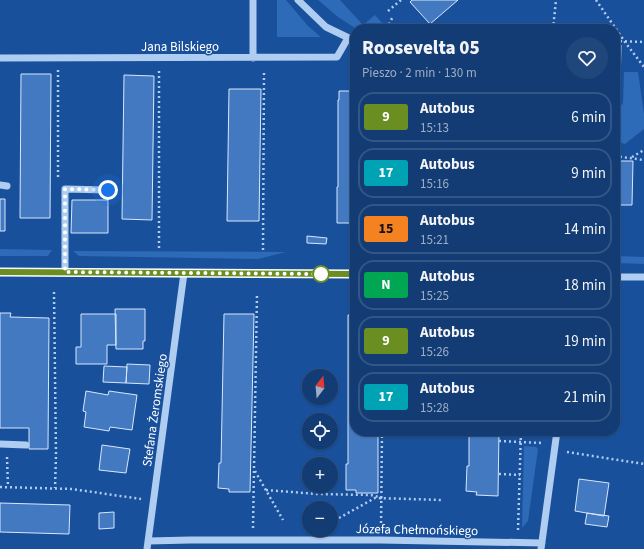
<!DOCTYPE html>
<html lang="pl">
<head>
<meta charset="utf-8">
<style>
  body { margin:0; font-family:"Source Sans 3",sans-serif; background:#20477c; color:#f1f3f6; height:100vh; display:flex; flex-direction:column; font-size:15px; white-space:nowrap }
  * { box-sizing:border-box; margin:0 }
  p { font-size:13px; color:#9dadc5 }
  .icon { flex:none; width:22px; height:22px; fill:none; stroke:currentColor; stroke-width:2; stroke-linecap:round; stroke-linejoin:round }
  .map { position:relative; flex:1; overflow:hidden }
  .panel { position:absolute; left:350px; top:24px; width:270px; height:412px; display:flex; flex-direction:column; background:#133c74; border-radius:16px; box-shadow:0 1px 3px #0004,0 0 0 1px #325686 }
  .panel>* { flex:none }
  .badge { padding:0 8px; border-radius:3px; font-size:14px; line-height:26px }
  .needle { width:26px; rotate:16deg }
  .controls { position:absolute; left:302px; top:369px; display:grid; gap:8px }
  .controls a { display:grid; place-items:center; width:36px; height:36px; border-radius:50%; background:#133c74; box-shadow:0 1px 3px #0004,0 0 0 1px #325686; font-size:20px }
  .you { position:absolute; width:20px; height:20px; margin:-10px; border:3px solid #fff; border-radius:50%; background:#1a73e8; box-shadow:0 0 0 6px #1a73e833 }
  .map>.badge { position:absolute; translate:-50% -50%; box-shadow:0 0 0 2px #fff }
  .round { display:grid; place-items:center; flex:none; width:42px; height:42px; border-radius:21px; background:#20477c }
  .overview { display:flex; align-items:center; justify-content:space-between; height:68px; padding:0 12px }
  h1 { font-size:19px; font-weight:800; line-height:30px }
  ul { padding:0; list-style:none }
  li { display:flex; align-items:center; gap:12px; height:50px; margin:0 8px 6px; padding:0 4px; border:2px solid #325686; border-radius:16px }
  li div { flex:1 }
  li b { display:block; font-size:15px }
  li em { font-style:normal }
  li .badge { min-width:44px; font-weight:700; text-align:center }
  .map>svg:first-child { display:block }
</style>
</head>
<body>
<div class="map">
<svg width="644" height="549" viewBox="0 0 644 549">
  <rect width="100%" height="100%" fill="#19509b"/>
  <path fill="#2d6ab8" d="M 277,0 L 286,0 L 308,26 L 321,37 L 277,37 Z
    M 318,0 L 340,0 L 363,25 L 375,15 L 384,25 L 383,29 L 358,29 L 355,28 L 338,17 Z
    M 624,72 L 638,72 L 644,114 L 644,129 L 625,144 L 615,141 L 615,113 L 623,103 Z
    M 0,249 L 52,250 L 48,256 L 0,256 Z
    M 73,251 L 286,252 L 258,259 L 79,256 Z
    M 615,256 L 644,257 L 644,264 L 615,263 Z
    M 524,446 L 536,447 L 538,449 L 528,521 L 522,528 Z"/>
  <path fill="#4279c1" stroke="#d7e7fc" d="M 412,0 L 458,0 L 430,24 L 410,2 Z
    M 615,45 L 621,45 L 620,89 L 615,89 Z
    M 21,74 L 51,74 L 50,218 L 20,218 Z
    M 124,75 L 154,76 L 152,220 L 122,219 Z
    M 229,89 L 261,89 L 259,221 L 227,221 Z
    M 339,91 L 355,91 L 355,223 L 337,223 L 337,187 L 338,187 L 338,100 L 339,100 Z
    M 615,161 L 633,161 L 632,205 L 615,205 Z
    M 0,199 L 5,199 L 5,231 L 0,231 Z
    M 72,200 L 108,200 L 108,233 L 71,233 Z
    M 307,236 L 327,238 L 326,244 L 307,243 Z
    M 115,309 L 145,309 L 145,341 L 143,341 L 143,349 L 116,349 Z
    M 0,313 L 11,313 L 10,317 L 49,318 L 48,449 L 29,449 L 29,428 L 0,428 Z
    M 81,314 L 116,314 L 116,345 L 107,345 L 107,364 L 76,364 L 76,347 L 81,347 Z
    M 224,314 L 254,314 L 250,492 L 229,492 L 229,489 L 218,488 L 219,463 L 221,463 Z
    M 348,315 L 355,315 L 355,431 L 378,431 L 378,493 L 356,493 L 356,490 L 346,490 L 346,464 L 348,464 Z
    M 127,364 L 150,365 L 149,384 L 126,383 Z
    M 104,366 L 127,367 L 126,383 L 103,382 Z
    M 86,391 L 108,395 L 109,391 L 137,395 L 132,430 L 110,427 L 109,431 L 84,427 L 86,412 L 83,411 Z
    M 469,431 L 499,431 L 498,496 L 476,495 L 477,492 L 466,491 L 467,466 L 469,466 Z
    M 102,445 L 130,449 L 126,473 L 99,470 Z
    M 579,479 L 609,483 L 604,516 L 575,511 Z
    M 0,503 L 70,505 L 69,534 L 0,532 Z
    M 114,512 L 114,528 L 99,529 L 99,513 Z
    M 587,513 L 609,516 L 607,527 L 585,524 Z"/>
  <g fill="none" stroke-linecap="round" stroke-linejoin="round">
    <path stroke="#afccf1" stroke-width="2.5" stroke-dasharray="2 3" stroke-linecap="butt" d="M 596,0 L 625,42 L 644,67
      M 388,11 L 401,0
      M 387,29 L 393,16
      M 553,29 L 556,0
      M 615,41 L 644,42
      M 58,70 L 58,179
      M 615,156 L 644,160
      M 632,157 L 644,150
      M 159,248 L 159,71
      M 263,250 L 264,72
      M 54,292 L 56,455 L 55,488
      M 499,441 L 542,443
      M 567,452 L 644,464
      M 7,457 L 8,487
      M 255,471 L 283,520
      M 499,474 L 520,475
      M 0,487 L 72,489 L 141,499
      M 266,490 L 317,494 L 371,495 L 382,498
      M 339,518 L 375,498 L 442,500
      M 253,528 L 257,294
      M 381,528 L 382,431
      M 518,530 L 521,431"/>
    <path stroke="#afccf1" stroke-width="7" d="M 298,0 L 326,27 L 355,41
      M 0,58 L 337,57 L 348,38
      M 253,58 L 253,0
      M 0,185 L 7,186
      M 0,272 L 355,274
      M 65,272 L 65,189 L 108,190
      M 615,277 L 644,277
      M 0,444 L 26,445
      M 148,541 L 190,540 L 380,540 L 542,543
      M 147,549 L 184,273
      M 541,549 L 557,431"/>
  </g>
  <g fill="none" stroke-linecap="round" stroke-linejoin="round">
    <defs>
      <path id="line" d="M 0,272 L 355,274"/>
    </defs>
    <use href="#line" stroke="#fff" stroke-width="9"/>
    <use href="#line" stroke="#6b8e23" stroke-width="6"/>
    <path stroke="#fff" stroke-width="4" stroke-dasharray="0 7.2" d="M 108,190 L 65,189 L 65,272 L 321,274"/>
  </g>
  <circle fill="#fff" stroke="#6b8e23" stroke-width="2" cx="321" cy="274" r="8"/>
  <g text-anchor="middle" stroke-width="3" stroke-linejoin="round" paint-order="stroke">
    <g font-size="13" fill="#fff" stroke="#19509b">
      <text x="180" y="51">Jana Bilskiego</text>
      <text transform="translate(154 410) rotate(-82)" y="5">Stefana Żeromskiego</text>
      <text transform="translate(417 529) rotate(1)" y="5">Józefa Chełmońskiego</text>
    </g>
  </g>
</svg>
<div class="controls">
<a><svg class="needle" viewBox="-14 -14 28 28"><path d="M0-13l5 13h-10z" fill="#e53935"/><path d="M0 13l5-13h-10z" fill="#9dadc5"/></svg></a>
<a><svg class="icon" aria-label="locate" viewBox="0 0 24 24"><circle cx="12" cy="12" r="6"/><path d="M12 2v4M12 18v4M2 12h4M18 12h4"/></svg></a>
<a>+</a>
<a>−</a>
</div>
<div class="you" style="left:108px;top:190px"></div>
<section class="panel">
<div class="overview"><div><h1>Roosevelta 05</h1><p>Pieszo · 2 min · 130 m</p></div><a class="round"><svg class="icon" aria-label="heart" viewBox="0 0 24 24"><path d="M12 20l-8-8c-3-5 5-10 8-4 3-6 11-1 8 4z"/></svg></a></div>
<ul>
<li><span class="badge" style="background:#6b8e23;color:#fff">9</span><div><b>Autobus</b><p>15:13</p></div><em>6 min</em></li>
<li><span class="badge" style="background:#00a3b4;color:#fff">17</span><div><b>Autobus</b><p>15:16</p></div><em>9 min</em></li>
<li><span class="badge" style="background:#f58220;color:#111">15</span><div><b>Autobus</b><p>15:21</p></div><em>14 min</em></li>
<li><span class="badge" style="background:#00a651;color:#fff">N</span><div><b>Autobus</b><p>15:25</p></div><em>18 min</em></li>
<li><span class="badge" style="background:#6b8e23;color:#fff">9</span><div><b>Autobus</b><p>15:26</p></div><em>19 min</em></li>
<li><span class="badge" style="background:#00a3b4;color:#fff">17</span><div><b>Autobus</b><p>15:28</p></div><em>21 min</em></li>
</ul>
</section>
</div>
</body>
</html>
